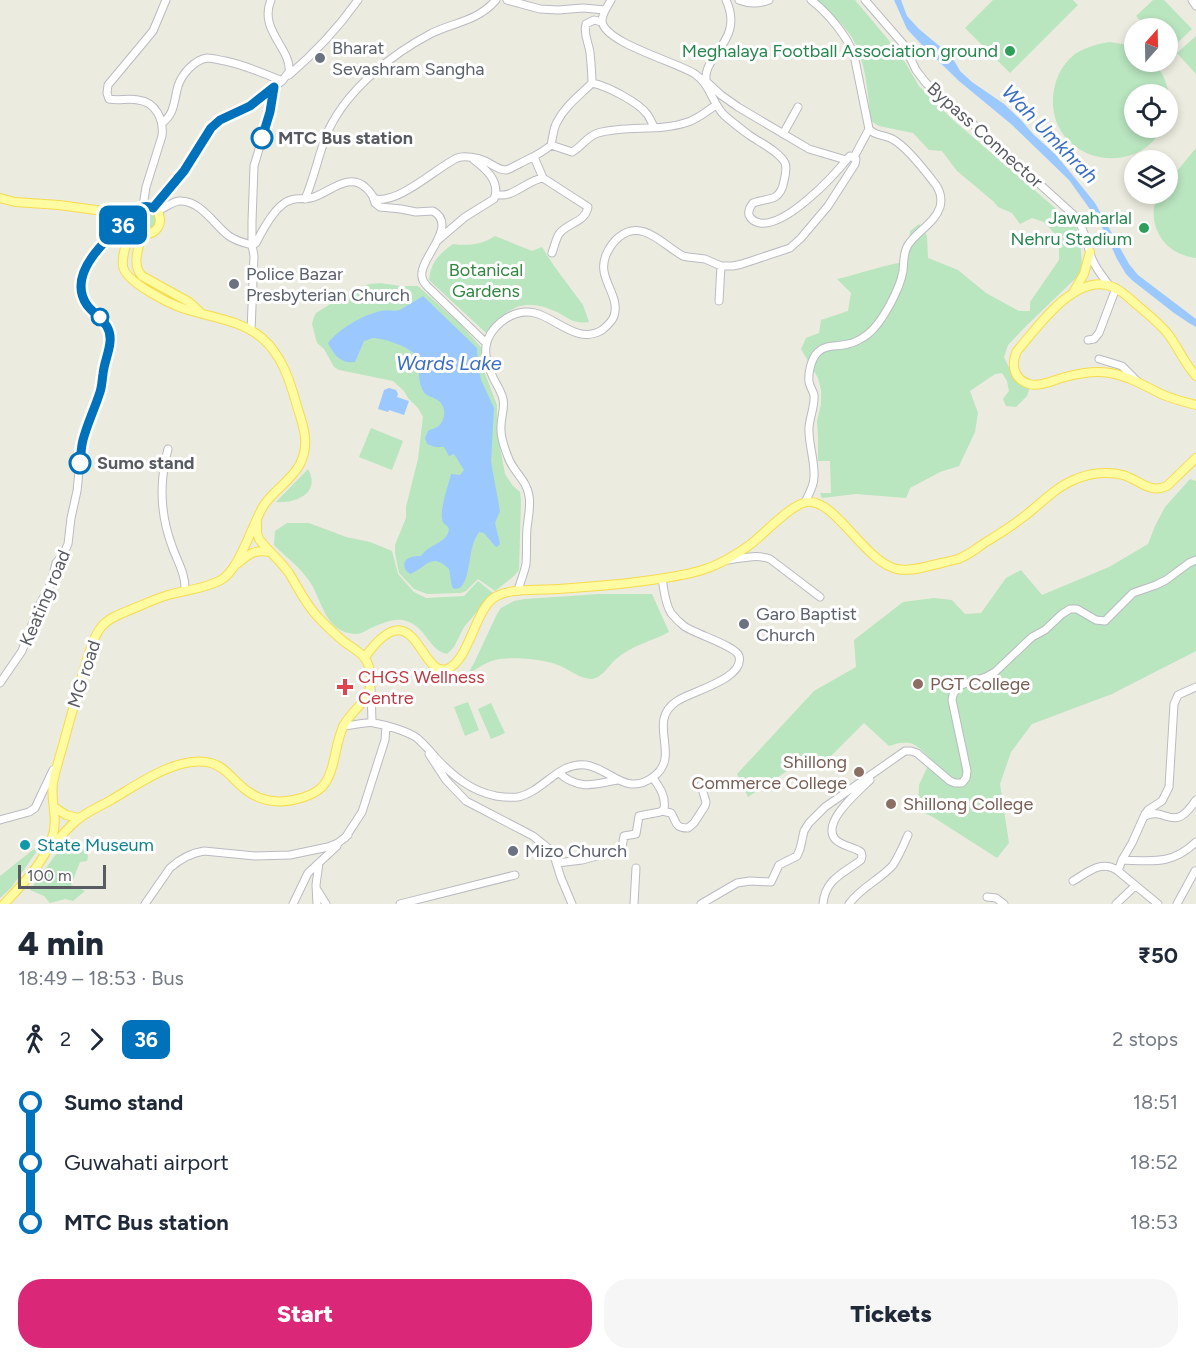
<!DOCTYPE html>
<html lang="en">
<head>
<meta charset="utf-8">
<style>
  body { margin:0; font-family:Figtree,sans-serif; background:#f6f6f7; color:#1f2937; height:100vh; display:flex; flex-direction:column; font-size:22px; white-space:nowrap }
  * { box-sizing:border-box; margin:0 }
  p { font-size:20px; color:#747a83 }
  .icon { flex:none; width:33px; height:33px; fill:none; stroke:currentColor; stroke-width:2; stroke-linecap:round; stroke-linejoin:round }
  .map { position:relative; height:904px; overflow:hidden }
  .panel { display:flex; flex-direction:column; background:#fff; flex:1 }
  .panel>* { flex:none }
  .badge { padding:0 12px; border-radius:9px; font-size:21px; line-height:39px }
  .needle { width:39px; rotate:20deg }
  .controls { position:absolute; left:1124px; top:18px; display:grid; gap:12px }
  .controls a { display:grid; place-items:center; width:54px; height:54px; border-radius:50%; background:#fff; box-shadow:0 3px 9px #0003; font-size:30px }
  .scale { position:absolute; left:18px; bottom:15px; width:88px; box-sizing:border-box; padding-left:6px; border:3px solid #585b61; border-top:0; font-size:16px; line-height:21px; white-space:nowrap; color:#585b61; -webkit-text-stroke:4px #fff; paint-order:stroke }
  .map>.badge { position:absolute; translate:-50% -50%; box-shadow:0 0 0 3px #fff }
  .legs { display:flex; align-items:center; gap:9px; height:66px; padding:0 18px; font-size:20px }
  .legs p { margin-inline-start:auto }
  .overview { display:flex; align-items:center; justify-content:space-between; height:102px; padding:0 18px }
  h1 { font-size:33px; font-weight:800; line-height:45px }
  .button { display:flex; gap:12px; margin-top:auto; padding:12px 18px }
  .button a { flex:1; height:69px; border-radius:24px; background:#db2777; color:#fff; font-size:24px; font-weight:800; line-height:69px; text-align:center }
  .button a+a { background:#f6f6f7; color:#1f2937 }
  ul { padding:0 18px; list-style:none }
  li { display:flex; align-items:center; gap:21px; height:60px; font-size:22px }
  li i { display:grid; place-items:center; width:9px; height:100%; margin:0 8px; background:currentColor }
  li i::after { content:''; width:15px; height:15px; margin:-8px; border:4px solid; border-radius:50%; background:#fff }
  li p { margin-inline-start:auto }
  li:first-child i { background:linear-gradient(#0000 50%,currentColor 0) }
  li:last-child i { background:linear-gradient(currentColor 50%,#0000 0) }
  .map>svg:first-child { display:block }
</style>
</head>
<body>
<div class="map">
<svg width="1196" height="904" viewBox="0 0 1196 904">
  <rect width="100%" height="100%" fill="#ecebdf"/>
  <path fill="#b9e5bf" d="M 815,0 L 855,0 L 891,43 L 905,62 L 919,86 L 952,119 L 1076,226 L 1080,240 L 1082,265 L 1078,276 L 1026,326 L 1008,345 L 1004,357 C 1011,373 1015,378 1030,387 L 1027,396 L 1016,407 L 1006,406 L 1003,399 L 1009,391 L 1007,381 L 1002,373 L 995,374 L 970,391 L 978,413 L 975,432 L 959,466 L 940,472 L 910,488 L 906,498 L 856,494 L 822,498 L 820,493 L 831,493 L 830,461 L 818,461 L 818,437 L 817,421 L 821,404 L 821,390 L 818,378 L 801,349 L 806,338 L 819,333 L 821,320 L 848,311 L 851,293 L 837,279 C 860,274 884,264 908,262 L 910,231 L 919,224 L 927,236 L 928,258 L 958,270 L 986,293 L 1019,311 L 1030,311 L 1030,302 L 1059,260 L 1059,247 L 1055,234 L 1044,222 L 1032,218 L 1020,224 L 1012,213 L 998,207 L 993,201 L 957,171 L 942,151 L 929,150 L 913,133 L 879,126 L 871,121 C 868,98 867,72 858,50 C 851,29 831,14 815,0 Z
    M 993,0 L 1073,0 L 1078,5 L 1010,73 L 965,28 Z
    M 1153,0 L 1164,0 L 1192,29 L 1169,51 L 1167,49 L 1167,28 L 1148,28 L 1136,16 Z
    M 1196,36 L 1196,74 L 1177,53 Z
    M 1110,42 L 1129,45 L 1134,48 L 1134,62 L 1153,62 C 1167,76 1172,96 1167,115 L 1167,94 L 1134,94 L 1134,128 L 1162,128 C 1160,131 1158,136 1155,139 C 1133,165 1091,164 1068,140 C 1045,117 1049,74 1075,54 C 1086,47 1097,44 1110,42 Z
    M 1196,148 L 1196,258 L 1195,258 C 1191,257 1185,256 1181,254 C 1163,247 1151,227 1154,207 C 1155,203 1158,198 1159,194 L 1167,194 L 1167,183 Z
    M137 220a10 10 0 1 1 20 0a10 10 0 1 1-20 0Z
    M 495,236 L 532,251 L 542,247 L 554,266 L 583,305 L 589,322 C 575,324 571,320 559,313 C 525,296 508,306 486,333 L 429,280 C 431,262 439,254 453,244 C 468,246 481,245 495,236 Z
    M 380,283 L 401,286 L 418,286 L 461,325 L 481,347 L 481,363 L 497,405 L 497,431 L 505,474 L 513,486 L 520,492 L 521,501 L 519,570 L 514,576 L 495,591 L 478,579 L 466,591 L 461,593 L 427,594 L 414,589 L 399,573 L 395,553 L 395,545 L 406,518 L 406,507 L 418,459 L 423,417 L 418,408 L 408,398 L 404,391 L 393,381 L 339,370 L 334,367 L 324,349 L 317,343 L 312,324 L 314,317 L 316,313 L 335,301 L 369,284 Z
    M 371,428 L 403,441 L 392,470 L 359,457 Z
    M 308,469 C 321,492 297,504 276,502 Z
    M 1190,479 L 1196,481 L 1196,651 L 1112,694 L 1032,724 L 1011,752 L 1000,784 L 1009,843 L 997,858 L 933,817 L 918,810 L 919,785 L 931,759 C 915,744 912,738 889,746 L 864,723 L 824,763 L 814,753 L 748,797 L 737,774 L 814,691 L 856,667 L 854,640 L 903,602 L 934,598 L 952,600 L 965,614 L 981,613 L 1006,578 L 1021,570 L 1042,595 L 1109,567 L 1148,544 L 1155,526 L 1165,507 Z
    M 287,523 L 309,523 L 346,537 L 370,542 L 392,551 L 398,574 L 414,592 L 426,598 L 464,596 L 478,581 L 493,593 L 464,627 L 454,647 L 447,654 C 429,650 427,629 409,622 C 396,616 381,624 369,629 C 365,631 361,634 356,634 C 325,633 323,602 310,582 C 301,568 286,557 274,545 L 275,531 Z
    M 599,594 L 652,594 L 669,632 C 652,641 631,646 616,659 C 609,665 602,678 592,679 C 580,679 569,669 558,665 C 543,659 510,656 495,660 C 484,663 476,669 467,675 L 474,663 L 497,614 L 501,608 L 514,601 L 525,599 Z
    M 468,702 L 479,730 L 465,736 L 454,707 Z
    M 491,703 L 505,733 L 491,739 L 478,709 Z
    M 44,841 L 11,888 L 0,898 L 0,876 Z
    M 62,846 C 73,846 92,845 87,861 L 80,862 L 71,885 L 85,891 L 73,901 L 65,899 L 50,903 L 44,896 L 30,890 Z"/>
  <path fill="#9bc8ff" d="M 894,0 L 901,0 L 907,16 L 919,29 L 943,49 L 955,62 L 960,71 L 972,82 L 1004,104 L 1021,120 L 1033,134 L 1055,154 L 1070,172 L 1095,203 L 1129,264 L 1138,275 L 1196,319 L 1196,327 L 1189,323 L 1174,313 L 1133,281 L 1126,274 L 1117,259 L 1105,232 L 1092,212 L 1069,180 L 1011,124 L 959,81 L 922,45 L 907,29 Z
    M 423,296 L 477,348 L 478,366 L 481,380 L 494,408 L 491,462 L 500,511 L 495,523 L 500,544 L 497,547 L 495,546 L 484,533 L 479,532 C 467,548 472,577 460,588 L 454,589 L 452,587 L 449,569 C 431,551 426,568 410,574 C 402,569 402,559 412,557 C 413,556 420,556 421,556 C 430,543 447,544 449,529 C 448,526 445,525 443,522 C 438,513 449,484 451,474 L 460,475 L 464,470 L 454,454 L 449,456 L 444,447 L 435,447 L 427,444 L 425,438 L 428,431 C 431,429 434,429 437,427 C 445,422 447,409 440,402 C 434,396 426,398 422,389 C 417,378 421,367 416,356 C 411,347 383,338 373,338 C 371,338 366,341 364,341 L 355,362 C 341,364 334,355 328,343 C 340,328 363,315 381,311 C 388,309 393,312 400,310 Z
    M 389,388 L 396,390 L 398,394 L 397,397 L 409,401 L 404,415 L 389,410 L 388,412 L 378,409 L 384,390 Z"/>
  <g fill="none" stroke-linecap="round" stroke-linejoin="round">
    <defs>
      <path id="minor" d="M 507,0 L 540,9 L 558,10 L 583,8 L 605,10
        M 739,0 C 749,4 759,4 769,0
        M 865,0 L 904,45 L 916,70 L 926,83 L 981,131 L 1076,217 C 1086,230 1086,246 1093,261 C 1097,270 1103,277 1109,285
        M 1192,0 L 1196,6
        M 289,75 C 315,53 338,28 358,0
        M 707,82 L 721,95 L 738,107 L 809,149 L 846,160
        M 592,83 C 592,73 591,63 590,53 C 589,43 583,34 586,24 L 594,20 L 602,22
        M 707,85 C 698,56 746,43 726,0
        M 162,123 C 175,114 174,100 178,86 C 182,74 194,60 207,58 C 213,58 219,60 225,61 C 245,65 263,73 282,81
        M 783,134 L 798,107
        M 551,145 C 553,137 553,129 557,122 C 565,106 580,95 592,83 C 607,86 638,102 647,114 C 650,118 652,123 654,127
        M 534,157 L 543,178
        M 854,157 L 869,129
        M 496,194 C 511,200 527,180 543,178 L 588,207 C 585,223 568,222 559,234 C 556,239 554,247 552,253
        M 373,197 L 375,203 L 380,207 L 401,209 L 416,212 L 433,211 C 458,225 423,256 422,272 C 421,278 423,282 427,286 L 486,343
        M 305,199 C 315,176 319,151 329,129 C 349,88 392,54 432,33 C 455,22 478,21 496,0
        M 143,206 L 146,187 L 162,136 C 164,120 156,102 138,100 C 128,98 119,101 109,99 L 107,93 L 108,85 L 153,31 L 166,0
        M 154,208 L 184,171 L 211,128 L 220,119 L 250,106 L 282,81 L 289,72 C 292,49 258,30 271,0
        M 158,211 C 164,208 172,202 179,201 C 201,200 214,225 229,236 C 236,241 244,243 252,245
        M 438,240 L 465,217 L 494,199 C 501,182 486,169 474,160
        M 252,245 L 256,243 C 262,231 277,203 291,200 C 299,197 307,200 314,197 C 331,191 350,172 366,188 C 370,191 372,196 375,199 C 399,204 436,168 457,158 C 465,155 478,158 485,161 C 492,164 498,170 506,170 C 511,169 514,166 519,164 C 530,158 541,154 551,145 L 572,152 C 582,147 587,136 598,133 C 628,125 659,132 688,122 C 698,119 707,111 716,105
        M 719,301 L 721,266
        M 251,331 L 254,256 L 252,245 L 252,221 L 254,166 L 270,112 L 274,87
        M 1088,340 L 1094,339 L 1099,333 L 1116,288
        M 1099,359 L 1122,366 L 1137,381
        M 168,449 C 159,482 160,514 172,546 C 177,561 186,574 185,591
        M 805,502 C 809,494 814,486 814,477 C 815,460 808,443 809,427 C 810,416 815,406 814,395 C 813,391 810,387 809,382 C 808,373 811,359 818,352 C 826,344 837,347 848,344 C 854,343 863,338 868,334 C 882,323 900,289 903,271 C 904,262 903,253 908,245 C 917,231 935,223 940,207 C 942,199 940,191 936,185 C 926,172 908,148 894,140 C 885,134 876,137 869,129 L 854,55 C 847,36 828,13 811,0
        M 728,560 C 742,558 757,554 770,559 L 820,597
        M 518,591 C 520,582 524,574 526,564 C 527,552 526,540 527,528 C 528,518 531,506 529,496 C 527,480 513,472 508,457 C 504,447 500,436 501,426 C 501,417 505,408 503,399 C 501,390 495,383 492,375 C 482,354 483,337 501,322 C 511,314 523,310 535,313 C 556,318 578,345 602,330 C 607,326 612,322 614,316 C 621,295 596,278 606,255 C 609,248 613,242 619,237 C 642,218 663,245 683,256 L 688,257 L 705,259 L 721,266 L 733,266 L 742,264 L 790,248 L 801,238 L 828,206 L 855,164 L 856,159 L 850,156 L 848,158 C 833,177 786,227 760,223 C 755,222 751,220 749,215 C 748,210 750,207 753,203 C 760,200 769,200 775,197 C 780,194 783,187 784,181 C 785,177 787,168 785,163 C 780,152 759,142 749,135 C 741,129 732,122 724,115 C 712,103 710,84 695,74 C 677,62 604,43 602,21 C 602,13 608,6 611,0
        M 0,683 L 22,651 L 39,606 L 51,583 L 56,563 L 64,553 L 68,544 L 71,518 L 77,491 L 82,441 L 101,389 L 103,373 L 110,347 L 110,331 L 108,325 L 88,306 L 85,300 L 82,283 L 85,270 L 89,260 L 95,252 L 123,225 L 132,218
        M 371,688 L 372,722
        M 343,726 C 351,726 368,721 374,723 C 386,725 407,731 417,738 C 424,744 430,751 436,758 C 453,776 471,791 496,796 C 503,797 511,798 518,797 C 543,792 559,761 586,765 C 611,769 626,797 653,777 C 683,756 645,722 677,701 C 692,691 745,679 739,656 C 736,646 695,634 684,626 C 680,623 675,618 671,613 C 665,604 664,589 662,579
        M 429,754 L 446,780 L 466,801 L 533,836 L 548,848 L 555,859 L 561,878 L 572,904
        M 559,773 C 578,790 594,785 617,780
        M 662,811 L 671,813 C 677,822 674,828 688,828 L 694,823 L 705,806 L 706,802 L 701,785
        M 1145,816 C 1167,806 1173,835 1196,800
        M 0,820 L 29,812 L 35,808 L 53,770
        M 345,838 L 362,812 L 385,740 L 386,726
        M 1122,860 C 1153,861 1172,865 1196,842
        M 557,863 L 582,860 L 619,850 L 622,847 L 624,836 L 636,834 L 639,816 L 660,812 L 664,809 C 666,796 660,788 653,778
        M 1073,881 C 1087,873 1101,859 1118,871
        M 318,891 L 326,904
        M 987,897 L 996,898 L 1004,904
        M 145,904 L 170,868 C 179,860 191,853 204,851 L 255,856 L 290,855 L 328,847 L 338,843 L 348,835
        M 293,904 L 308,873 L 337,846
        M 317,904 L 316,885 L 319,863
        M 400,904 L 515,875
        M 634,904 L 636,868
        M 701,904 L 737,883 L 750,881 L 771,882 L 779,865 L 797,856 L 800,849 L 804,831 L 809,823 L 825,807 L 905,751 L 911,751 L 917,753 L 950,781 L 955,783 L 962,783 L 966,778 L 967,771 L 952,700 L 953,695 L 958,686 L 986,677 L 995,672 L 1032,637 L 1045,630 L 1062,614 L 1070,609 L 1077,609 L 1096,620 L 1105,621 L 1133,593 L 1156,585 L 1166,580 L 1189,563 L 1196,560
        M 823,904 C 825,879 844,873 861,860 L 862,856 L 861,852 C 854,847 841,846 835,839 C 821,822 859,791 870,780
        M 849,904 C 862,886 880,880 893,865 C 899,856 904,844 908,835
        M 1116,904 L 1135,886
        M 1158,904 L 1118,871 L 1122,860 L 1132,843 L 1145,814 L 1148,810 L 1162,801 L 1169,787 L 1174,704 L 1178,695 L 1196,687
        M 1177,904 L 1195,871"/>
      <path id="major" d="M 0,198 L 15,202 L 59,205 L 133,215
        M132 220a14 14 0 1 1 28 0a14 14 0 1 1-28 0Z
        M 142,234 C 139,248 131,264 142,276 L 189,302 L 200,312
        M 1074,291 L 1084,274 L 1090,252
        M 1196,376 C 1184,363 1178,347 1168,334 C 1159,323 1148,314 1137,305 C 1128,297 1119,288 1107,285 C 1072,277 1037,328 1017,351 C 1011,364 1013,379 1029,384 C 1041,387 1054,380 1065,377 C 1080,373 1095,370 1110,373 C 1128,376 1145,386 1161,394 C 1173,399 1184,402 1196,405
        M 237,564 C 249,554 254,549 270,552
        M 365,657 C 416,587 419,678 447,669 C 470,661 475,606 497,596 C 511,588 542,590 559,589 C 587,587 616,585 644,581 C 665,578 685,576 705,569 C 721,564 737,554 751,544 C 764,534 792,503 808,502 C 835,499 865,562 897,569 C 907,571 916,569 925,567 C 936,564 947,562 958,559 C 969,555 977,548 986,542 C 999,534 1011,527 1022,518 C 1040,505 1055,487 1076,479 C 1090,473 1108,471 1123,475 C 1140,480 1149,494 1167,486 L 1196,458
        M 54,807 L 66,815 L 79,818
        M 52,848 C 59,839 66,829 76,821 C 86,812 99,807 111,800 C 137,785 179,754 211,763 C 223,766 230,776 239,784 C 254,799 273,804 293,800 C 303,798 315,794 322,787 C 336,771 334,746 343,727 C 349,713 364,705 369,691 C 372,681 371,669 366,660 C 362,652 349,646 342,640 C 334,633 326,626 319,618 C 305,604 299,589 289,573 C 280,560 268,551 259,539 L 257,533 L 257,522
        M 4,904 C 23,884 43,864 52,838 C 59,819 50,801 53,783 C 56,767 62,750 66,734 C 73,709 80,684 87,659 C 91,648 94,635 102,626 C 109,618 120,614 130,610 C 142,605 155,599 168,595 C 185,590 205,589 221,580 C 240,569 252,524 264,505 C 274,490 292,480 300,464 C 304,456 306,446 305,437 C 304,426 300,416 297,406 C 290,381 282,355 262,338 C 241,320 210,317 185,309 C 170,304 125,282 123,266 C 121,254 129,238 133,226"/>
    </defs>
    <use href="#minor" stroke="#babbc2" stroke-width="9"/>
    <use href="#major" stroke="#f6db4e" stroke-width="10"/>
    <use href="#minor" stroke="#fff" stroke-width="7"/>
    <use href="#major" stroke="#fffba0" stroke-width="8"/>
  </g>
  <g fill="none" stroke-linecap="round" stroke-linejoin="round">
    <defs>
      <path id="line-1" d="M 80,463 C 81,455 81,447 83,440 C 87,424 95,408 100,392 C 102,386 102,380 103,374 C 104,363 109,353 110,342 C 112,323 97,318 87,305 C 65,273 110,235 132,218 C 135,208 144,204 153,208 L 184,171 L 211,128 L 220,120 L 250,106 L 274,87 L 270,112 L 262,138"/>
    </defs>
    <use href="#line-1" stroke="#fff" stroke-width="14"/>
    <use href="#line-1" stroke="#0072bc" stroke-width="9"/>
  </g>
  <g fill="#2e9e5b" stroke="#fff" stroke-width="2">
    <circle cx="1010" cy="51" r="6"/>
    <circle cx="1144" cy="228" r="6"/>
  </g>
  <g fill="#6b7280" stroke="#fff" stroke-width="2">
    <circle cx="320" cy="58" r="6"/>
    <circle cx="234" cy="284" r="6"/>
    <circle cx="744" cy="624" r="6"/>
    <circle cx="513" cy="851" r="6"/>
  </g>
  <g fill="#fff" stroke="#0072bc" stroke-width="3">
    <circle cx="262" cy="138" r="10"/>
    <circle cx="100" cy="317" r="8"/>
    <circle cx="80" cy="463" r="10"/>
  </g>
  <g fill="#8d6e63" stroke="#fff" stroke-width="2">
    <circle cx="918" cy="684" r="6"/>
    <circle cx="859" cy="772" r="6"/>
    <circle cx="891" cy="804" r="6"/>
  </g>
  <path fill="#e0444e" stroke="#fff" stroke-width="2" d="M342 678h6v6h6v6h-6v6h-6v-6h-6v-6h6z"/>
  <circle fill="#0f9aa8" stroke="#fff" stroke-width="2" cx="25" cy="845" r="6"/>
  <g text-anchor="middle" stroke-width="6" stroke-linejoin="round" paint-order="stroke">
    <g font-size="18" fill="#5b616d" stroke="#fff" text-anchor="start">
      <text x="332" y="54">Bharat<tspan x="332" dy="21">Sevashram Sangha</tspan></text>
      <text x="246" y="280">Police Bazar<tspan x="246" dy="21">Presbyterian Church</tspan></text>
      <text x="756" y="620">Garo Baptist<tspan x="756" dy="21">Church</tspan></text>
      <text x="525" y="857">Mizo Church</text>
    </g>
    <g font-size="18" fill="#27864d" stroke="#fff" text-anchor="end">
      <text x="998" y="57">Meghalaya Football Association ground</text>
      <text x="1132" y="224">Jawaharlal<tspan x="1132" dy="21">Nehru Stadium</tspan></text>
    </g>
    <g font-size="18" fill="#585b61" stroke="#fff">
      <text transform="translate(985 135) rotate(42)" y="6">Bypass Connector</text>
      <text transform="translate(45 598) rotate(-67)" y="6">Keating road</text>
      <text transform="translate(84 674) rotate(-72)" y="6">MG road</text>
    </g>
    <g font-size="18" font-weight="bold" fill="#585b61" stroke="#fff" text-anchor="start">
      <text x="278" y="144">MTC Bus station</text>
      <text x="97" y="469">Sumo stand</text>
    </g>
    <g font-size="18" fill="#328640" stroke="#fff">
      <text x="486" y="276">Botanical<tspan x="486" dy="21">Gardens</tspan></text>
    </g>
    <g font-size="18" fill="#be3a42" stroke="#fff" text-anchor="start">
      <text x="358" y="683">CHGS Wellness<tspan x="358" dy="21">Centre</tspan></text>
    </g>
    <g font-size="18" fill="#785e54" stroke="#fff" text-anchor="start">
      <text x="930" y="690">PGT College</text>
      <text x="847" y="768" text-anchor="end">Shillong<tspan x="847" dy="21">Commerce College</tspan></text>
      <text x="903" y="810">Shillong College</text>
    </g>
    <g font-size="18" fill="#0d838f" stroke="#fff" text-anchor="start">
      <text x="37" y="851">State Museum</text>
    </g>
    <g font-size="20" font-style="italic" fill="#3b6ec5" stroke="#fff">
      <text transform="translate(1050 134) rotate(46)" y="7">Wah Umkhrah</text>
      <text x="449" y="370">Wards Lake</text>
    </g>
  </g>
</svg>
<div class="controls">
<a><svg class="needle" viewBox="-14 -14 28 28"><path d="M0-13l5 13h-10z" fill="#e53935"/><path d="M0 13l5-13h-10z" fill="#747a83"/></svg></a>
<a><svg class="icon" aria-label="locate" viewBox="0 0 24 24"><circle cx="12" cy="12" r="6"/><path d="M12 2v4M12 18v4M2 12h4M18 12h4"/></svg></a>
<a><svg class="icon" aria-label="layers" viewBox="0 0 24 24"><path d="M12 4l9 5-9 5-9-5zM3 14l9 5 9-5"/></svg></a>
</div>
<div class="scale">100 m</div>
<b class="badge" style="left:123px;top:225px;background:#0072bc;color:#fff">36</b>
</div>
<section class="panel">
<div class="overview"><div><h1>4 min</h1><p>18:49 – 18:53 · Bus</p></div><b>₹50</b></div>
<div class="legs"><svg class="icon" aria-label="walk" viewBox="0 0 24 24"><circle cx="13" cy="4" r="2"/><path d="M13 8l-2 6 4 7M11 14l-3 7M7 12l3-4h3l4 4"/></svg>2<svg class="icon" aria-label="forward" viewBox="0 0 24 24"><path d="M9 5l7 7-7 7"/></svg><b class="badge" style="background:#0072bc;color:#fff">36</b><p>2 stops</p></div>
<ul>
<li><i style="color:#0072bc"></i><b>Sumo stand</b><p>18:51</p></li>
<li><i style="color:#0072bc"></i><span>Guwahati airport</span><p>18:52</p></li>
<li><i style="color:#0072bc"></i><b>MTC Bus station</b><p>18:53</p></li>
</ul>
<div class="button"><a>Start</a><a>Tickets</a></div>
</section>
</body>
</html>
